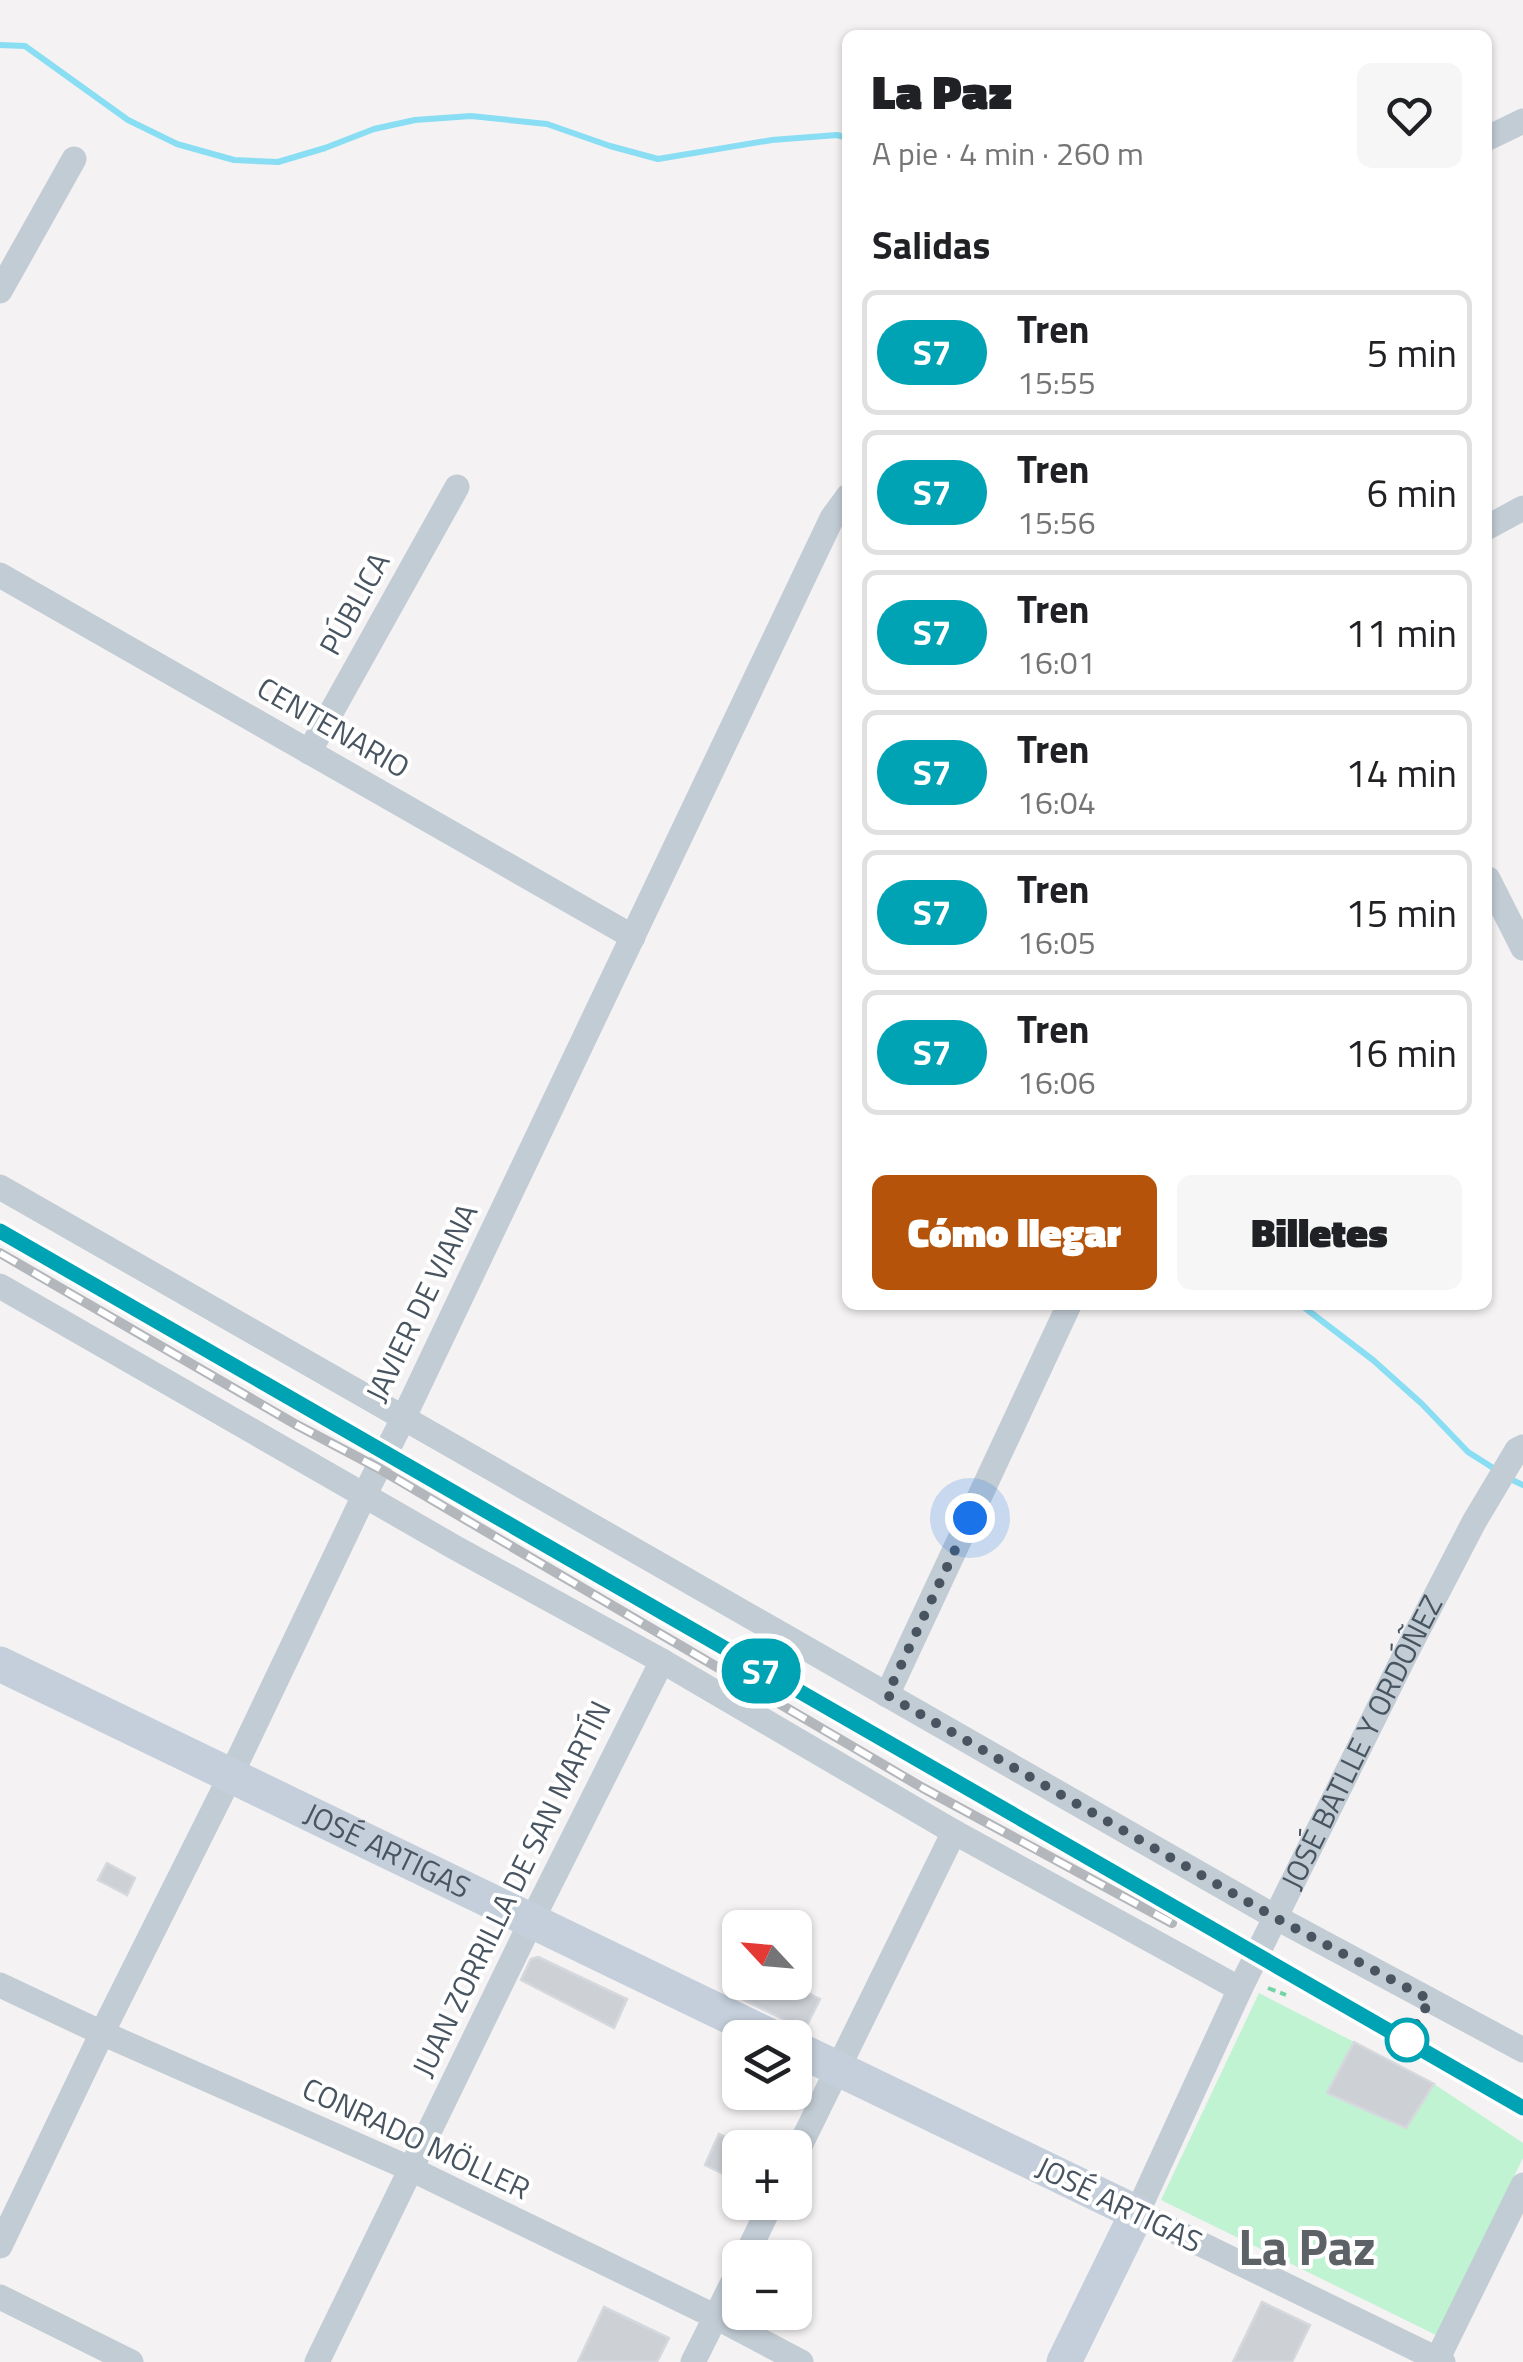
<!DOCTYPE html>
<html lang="es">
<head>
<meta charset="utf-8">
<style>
  body { margin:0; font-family:"Titillium Web",sans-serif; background:#f6f6f6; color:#202124; height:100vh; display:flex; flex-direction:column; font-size:38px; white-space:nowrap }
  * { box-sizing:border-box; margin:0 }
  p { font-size:32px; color:#757577 }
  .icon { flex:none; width:55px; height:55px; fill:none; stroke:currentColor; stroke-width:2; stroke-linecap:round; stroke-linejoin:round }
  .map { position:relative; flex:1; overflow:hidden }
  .panel { position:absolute; left:842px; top:30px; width:650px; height:1280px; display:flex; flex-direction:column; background:#fff; border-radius:15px; box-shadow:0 2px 8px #0004 }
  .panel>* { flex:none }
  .badge { padding:0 20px; border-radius:32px; font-size:35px; line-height:65px }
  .needle { width:65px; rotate:296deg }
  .buttons { position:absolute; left:722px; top:1910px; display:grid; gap:20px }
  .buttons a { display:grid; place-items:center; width:90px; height:90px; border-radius:15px; background:#fff; box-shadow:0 2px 8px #0004; font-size:50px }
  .you { position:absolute; width:50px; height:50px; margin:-25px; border:8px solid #fff; border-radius:50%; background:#1a73e8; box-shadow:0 0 0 15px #1a73e833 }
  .map>.badge { position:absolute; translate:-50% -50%; box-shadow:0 0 0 5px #fff }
  h2 { padding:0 30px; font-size:38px; line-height:90px }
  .round { display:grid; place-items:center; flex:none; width:105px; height:105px; border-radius:15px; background:#f6f6f6 }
  .headline { display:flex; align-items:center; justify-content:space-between; height:170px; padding:0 30px }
  h1 { font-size:48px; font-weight:800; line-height:75px }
  .cta { display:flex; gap:20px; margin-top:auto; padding:20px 30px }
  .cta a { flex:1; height:115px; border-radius:15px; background:#b45309; color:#fff; font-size:40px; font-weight:800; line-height:115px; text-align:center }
  .cta a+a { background:#f6f6f6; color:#202124 }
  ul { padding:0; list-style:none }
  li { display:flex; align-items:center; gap:30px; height:125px; margin:0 20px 15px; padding:0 10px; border:5px solid #e0e0e0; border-radius:15px }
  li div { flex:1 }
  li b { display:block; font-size:38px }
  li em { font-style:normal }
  li .badge { min-width:110px; font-weight:700; text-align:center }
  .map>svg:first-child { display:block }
</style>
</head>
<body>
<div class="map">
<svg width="1523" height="2362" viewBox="0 0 1523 2362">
  <rect width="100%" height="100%" fill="#f4f2f2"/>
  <path fill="#bff3d2" d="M 1259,1993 L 1354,2042 L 1327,2094 L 1406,2128 L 1434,2084 L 1523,2143 L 1523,2158 L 1436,2335 L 1161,2200 Z"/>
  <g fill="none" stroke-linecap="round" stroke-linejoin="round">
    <path stroke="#89def3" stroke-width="6" d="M 0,45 L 25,46 L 128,120 L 177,144 L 234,160 L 278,162 L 325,148 L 374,129 L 415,120 L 471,116 L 547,124 L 610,146 L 658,159 L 772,140 L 837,135 L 848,138
      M 1301,1305 L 1373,1360 L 1422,1404 L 1468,1452 L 1498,1471
      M 1508,1478 L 1523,1485"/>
  </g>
  <path fill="#cdd1d6" stroke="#d5d8dd" stroke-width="2.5" d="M 107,1863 L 135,1878 L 127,1895 L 98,1880 Z
    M 538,1957 L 627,1999 L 614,2028 L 521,1980 L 531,1959 Z
    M 752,1982 L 786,1982 L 820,1999 L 805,2029 L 792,2027 L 783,2019 L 744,2000 Z
    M 1354,2042 L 1434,2084 L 1406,2128 L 1327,2093 Z
    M 719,2134 L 740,2144 L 740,2182 L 705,2165 Z
    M 1262,2302 L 1310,2325 L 1292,2362 L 1233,2362 Z
    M 604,2307 L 669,2338 L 657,2362 L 578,2362 Z"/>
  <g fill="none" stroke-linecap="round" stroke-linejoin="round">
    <path stroke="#74d4a3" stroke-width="4" stroke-dasharray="8 5" stroke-linecap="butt" d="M 1268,1988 L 1286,1995"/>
    <g stroke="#c2ccd4" stroke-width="25">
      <path d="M 1488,138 L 1523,121"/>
      <path d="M 0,291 L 74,159"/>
      <path d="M 1488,527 L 1523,508"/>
      <path d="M 0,575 L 633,937"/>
      <path d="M 309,752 L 457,487"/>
      <path d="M 1488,879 L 1523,948"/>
      <path d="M 0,1187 L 1277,1918 L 1523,2050"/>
      <path d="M 0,1286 L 454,1547 L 662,1661 L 954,1832 L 1240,1989"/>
      <path d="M 887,1695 L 1069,1305"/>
      <path d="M 0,1985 L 102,2033 L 411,2169 L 716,2317 L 801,2362"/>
      <path d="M 795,2156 L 954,1832"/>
      <path d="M 0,2246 L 102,2033 L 231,1775 L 364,1496 L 403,1419 L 832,518 L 848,496"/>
      <path d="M 745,2258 L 772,2202"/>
      <path d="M 0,2297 L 131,2362"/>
      <path d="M 317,2362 L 532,1920 L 662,1661"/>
      <path d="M 693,2362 L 740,2268"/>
      <path d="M 1436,2362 L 1523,2185"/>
      <path id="s1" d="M 1443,2362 L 1137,2213 L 1240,1989 L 1406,1653 L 1474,1522 L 1517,1450 L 1523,1447"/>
    </g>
    <g stroke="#c4cfdb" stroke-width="35">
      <path id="s2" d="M 0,1664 L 774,2038"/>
      <path d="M 795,2048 L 1137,2213 L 1064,2362"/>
    </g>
    <defs>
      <path id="rail" d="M 0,1231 L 1523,2108
        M 0,1253 L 295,1424 L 378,1468 L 923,1788 L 1172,1923"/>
    </defs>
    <use href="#rail" stroke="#b3b7bc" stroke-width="10"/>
    <use href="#rail" stroke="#fff" stroke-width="6" stroke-dasharray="19" stroke-linecap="butt"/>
  </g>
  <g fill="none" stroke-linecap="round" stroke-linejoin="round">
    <defs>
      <path id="line" d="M 0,1231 L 1523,2108"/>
    </defs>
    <use href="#line" stroke="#fff" stroke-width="22"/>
    <use href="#line" stroke="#00a3b4" stroke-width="15"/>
    <path stroke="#485561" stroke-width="10" stroke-dasharray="0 18" d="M 970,1518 L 887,1695 L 1276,1918 L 1430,2000 L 1407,2040"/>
  </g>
  <circle fill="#fff" stroke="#00a3b4" stroke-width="5" cx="1407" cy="2040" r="20"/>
  <g text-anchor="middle" stroke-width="8" stroke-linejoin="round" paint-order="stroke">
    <g font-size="30" fill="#485561" stroke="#fff">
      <text transform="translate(355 604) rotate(-61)" y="10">PÚBLICA</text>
      <text transform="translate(333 728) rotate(30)" y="10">CENTENARIO</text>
      <text transform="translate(422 1303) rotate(-64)" y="10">JAVIER DE VIANA</text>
      <text dy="10" stroke="none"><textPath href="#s1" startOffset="862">JOSÉ BATLLE Y ORDÓÑEZ</textPath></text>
      <text dy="10" stroke="none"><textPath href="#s2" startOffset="430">JOSÉ ARTIGAS</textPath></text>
      <text transform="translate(512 1889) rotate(-64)" y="10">JUAN ZORRILLA DE SAN MARTÍN</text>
      <text transform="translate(416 2139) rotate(25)" y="10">CONRADO MÖLLER</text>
      <text transform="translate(1119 2205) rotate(26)" y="10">JOSÉ ARTIGAS</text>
    </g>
    <g font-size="50" font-weight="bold" fill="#5d6267" stroke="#fff">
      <text x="1307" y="2265">La Paz</text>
    </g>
  </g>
</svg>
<div class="buttons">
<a><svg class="needle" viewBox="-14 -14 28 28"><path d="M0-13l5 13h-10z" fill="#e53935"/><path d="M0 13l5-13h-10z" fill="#757577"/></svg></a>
<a><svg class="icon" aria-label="layers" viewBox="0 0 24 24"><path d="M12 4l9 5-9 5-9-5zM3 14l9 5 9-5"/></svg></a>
<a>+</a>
<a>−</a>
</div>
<div class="you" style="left:970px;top:1518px"></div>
<b class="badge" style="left:761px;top:1671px;background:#00a3b4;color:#fff">S7</b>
<section class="panel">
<div class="headline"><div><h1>La Paz</h1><p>A pie · 4 min · 260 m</p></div><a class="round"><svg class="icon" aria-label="heart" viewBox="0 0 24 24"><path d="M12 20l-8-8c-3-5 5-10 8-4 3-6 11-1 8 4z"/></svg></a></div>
<h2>Salidas</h2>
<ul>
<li><span class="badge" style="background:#00a3b4;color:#fff">S7</span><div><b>Tren</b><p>15:55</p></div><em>5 min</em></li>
<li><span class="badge" style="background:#00a3b4;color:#fff">S7</span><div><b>Tren</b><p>15:56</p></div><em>6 min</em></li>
<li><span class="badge" style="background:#00a3b4;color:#fff">S7</span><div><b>Tren</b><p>16:01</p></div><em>11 min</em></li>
<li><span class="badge" style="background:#00a3b4;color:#fff">S7</span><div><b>Tren</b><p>16:04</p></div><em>14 min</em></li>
<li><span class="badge" style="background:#00a3b4;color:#fff">S7</span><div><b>Tren</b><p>16:05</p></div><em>15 min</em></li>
<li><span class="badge" style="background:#00a3b4;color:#fff">S7</span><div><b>Tren</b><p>16:06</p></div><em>16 min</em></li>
</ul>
<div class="cta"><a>Cómo llegar</a><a>Billetes</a></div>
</section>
</div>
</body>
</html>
